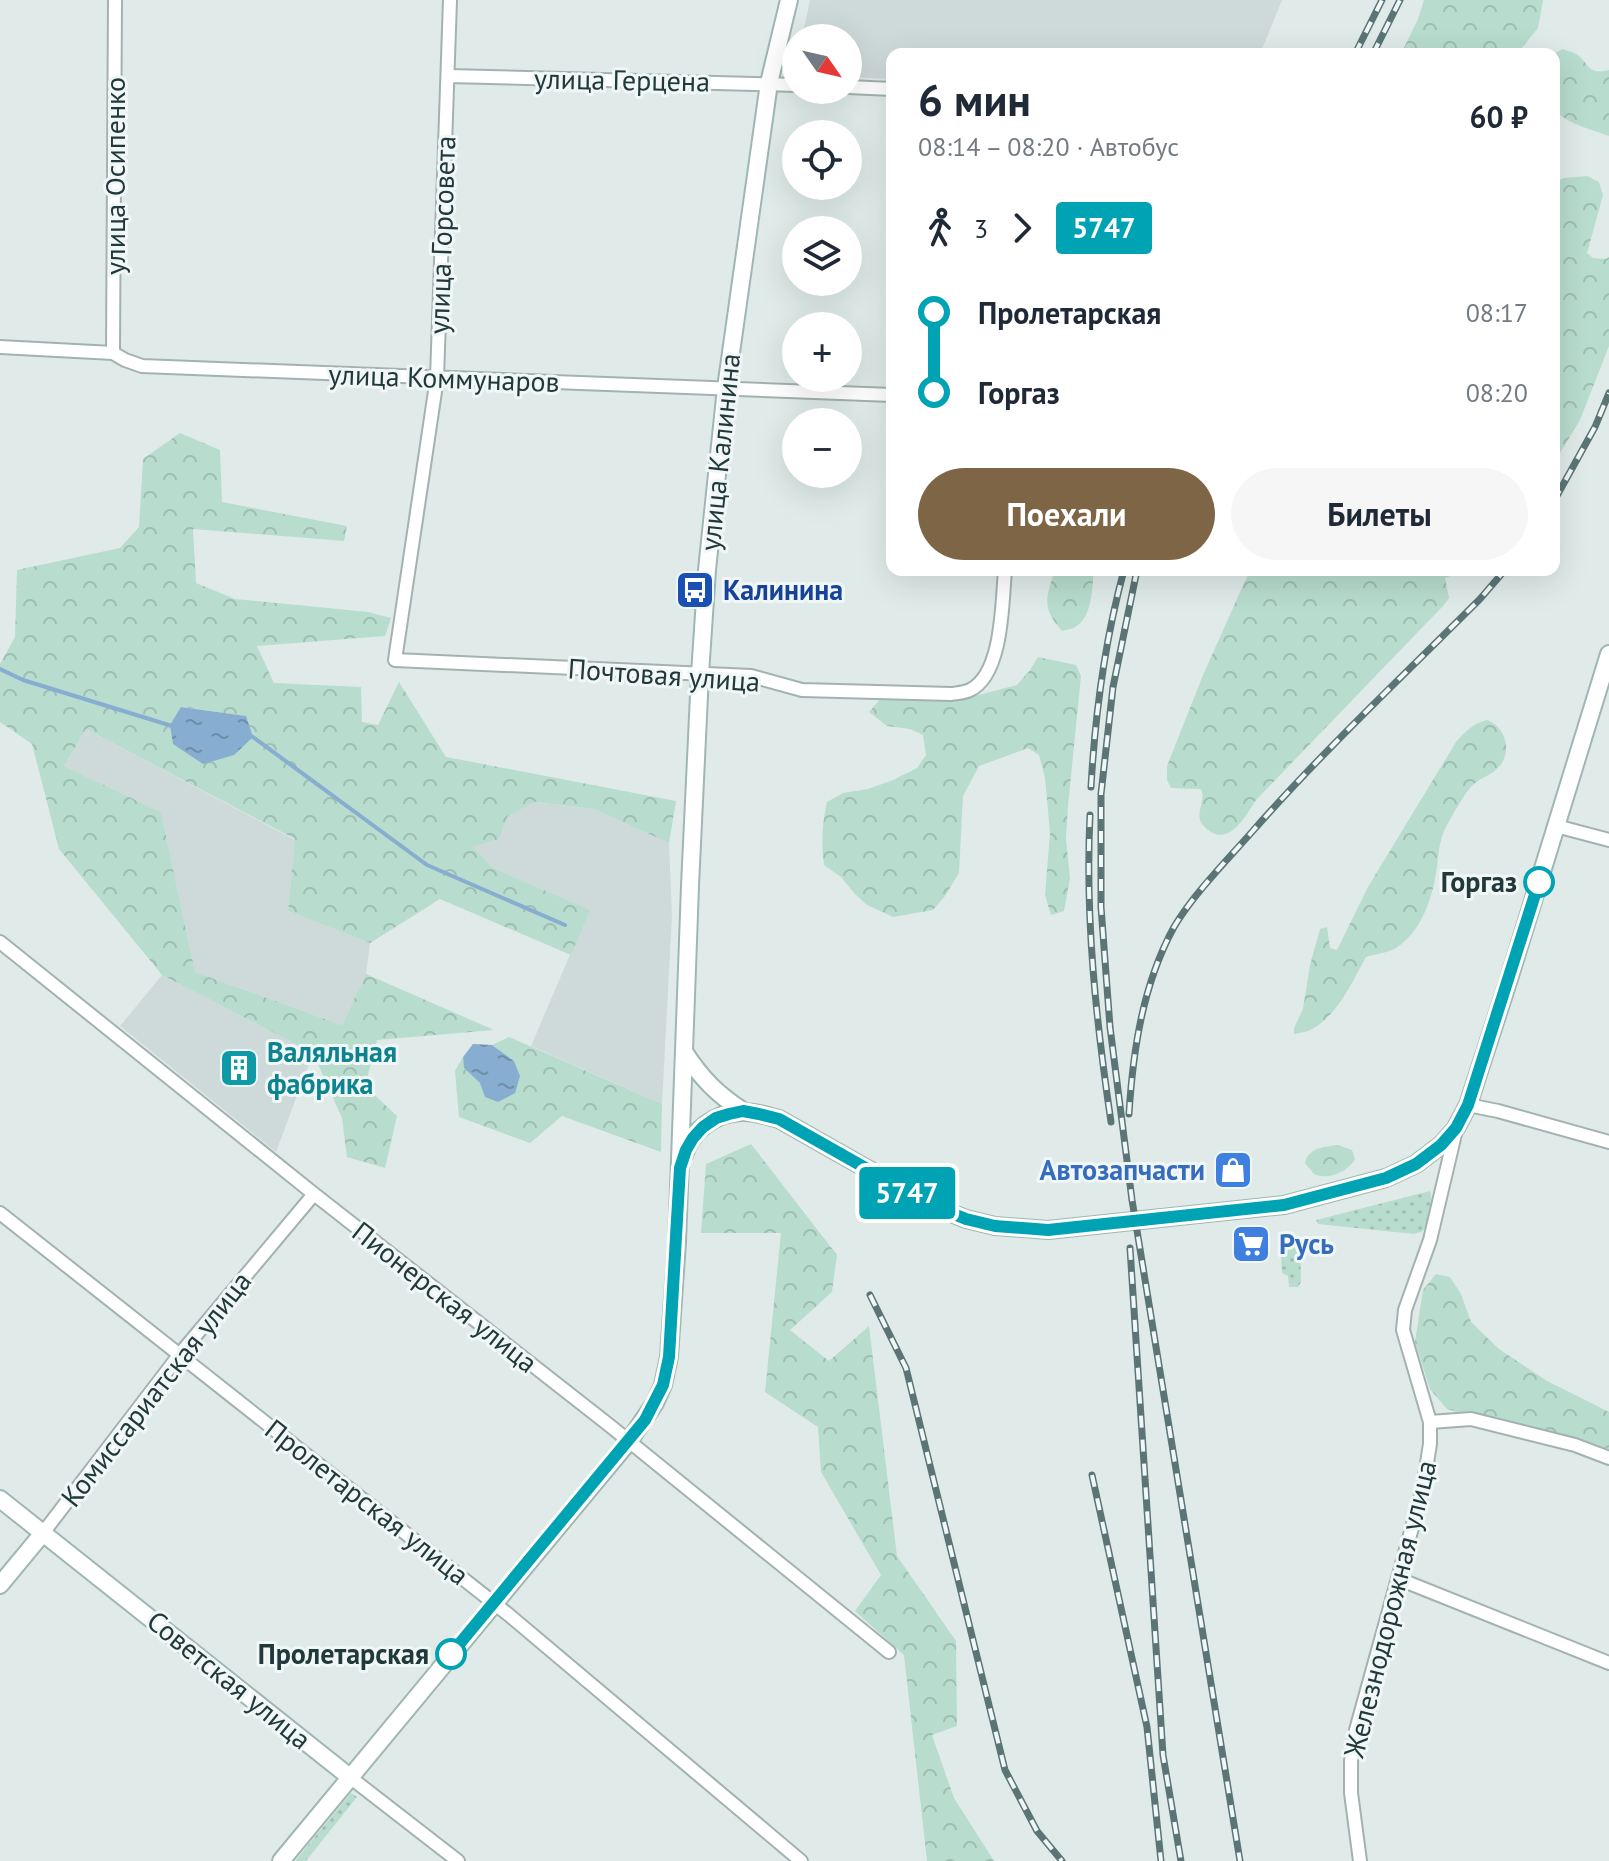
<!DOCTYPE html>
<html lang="ru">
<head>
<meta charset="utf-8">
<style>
  body { margin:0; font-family:"PT Sans",sans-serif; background:#f6f6f7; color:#1f2937; height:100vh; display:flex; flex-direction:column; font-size:30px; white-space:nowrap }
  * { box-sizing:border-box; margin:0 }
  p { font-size:26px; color:#747a83 }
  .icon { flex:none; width:44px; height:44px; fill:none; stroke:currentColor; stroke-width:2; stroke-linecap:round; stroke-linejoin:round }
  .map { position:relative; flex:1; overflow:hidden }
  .side { position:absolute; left:886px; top:48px; width:674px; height:528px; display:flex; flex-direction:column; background:#fff; border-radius:16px; box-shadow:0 8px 32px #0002 }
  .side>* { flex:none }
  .badge { padding:0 16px; border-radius:6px; font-size:28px; line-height:52px }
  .needle { width:52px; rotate:124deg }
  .buttons { position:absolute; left:782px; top:24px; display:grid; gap:16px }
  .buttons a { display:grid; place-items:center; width:80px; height:80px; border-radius:50%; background:#fff; box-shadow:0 8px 32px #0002; font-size:40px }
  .map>.badge { position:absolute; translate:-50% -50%; box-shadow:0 0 0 4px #fff }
  .legs { display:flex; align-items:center; gap:12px; height:88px; padding:0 32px; font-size:26px }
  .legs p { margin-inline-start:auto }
  .head { display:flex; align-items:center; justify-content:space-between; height:136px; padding:0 32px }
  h1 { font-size:44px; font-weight:600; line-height:60px }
  .cta { display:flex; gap:16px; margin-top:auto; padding:16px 32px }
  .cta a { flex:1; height:92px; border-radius:48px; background:#7d6546; color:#fff; font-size:32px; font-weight:600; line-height:92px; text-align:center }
  .cta a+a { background:#f6f6f7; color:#1f2937 }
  ul { padding:0 32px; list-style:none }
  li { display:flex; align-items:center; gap:28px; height:80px; font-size:30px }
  li i { display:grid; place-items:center; width:12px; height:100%; margin:0 10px; background:currentColor }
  li i::after { content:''; width:20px; height:20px; margin:-10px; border:6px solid; border-radius:50%; background:#fff }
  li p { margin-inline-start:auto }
  li:first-child i { background:linear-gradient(#0000 50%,currentColor 0) }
  li:last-child i { background:linear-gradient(currentColor 50%,#0000 0) }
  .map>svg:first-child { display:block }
</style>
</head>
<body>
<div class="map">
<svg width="1609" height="1861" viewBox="0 0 1609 1861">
  <defs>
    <pattern id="grass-dots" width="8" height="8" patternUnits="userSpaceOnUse" patternTransform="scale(2)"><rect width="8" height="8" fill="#b8dcce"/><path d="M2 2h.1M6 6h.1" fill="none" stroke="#9ebeb2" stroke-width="1.8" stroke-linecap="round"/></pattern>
    <pattern id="forest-crowns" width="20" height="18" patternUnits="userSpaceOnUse" patternTransform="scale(2)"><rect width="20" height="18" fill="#b8dcce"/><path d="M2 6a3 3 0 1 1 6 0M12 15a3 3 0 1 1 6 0" fill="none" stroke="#9ebeb2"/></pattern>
    <pattern id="water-ripples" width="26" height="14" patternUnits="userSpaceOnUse" patternTransform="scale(2)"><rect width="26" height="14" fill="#87add0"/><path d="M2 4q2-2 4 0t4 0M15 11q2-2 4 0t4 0" fill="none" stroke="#6e8eaa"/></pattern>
  </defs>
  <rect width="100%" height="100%" fill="#e0ebe9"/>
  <path fill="#cedad9" d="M 810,0 L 1282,0 L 1260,54 L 892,54 L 892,79 L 848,77 L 848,38 L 802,38 Z
    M 86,729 L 295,840 L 288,911 L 370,943 L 366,974 L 342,1025 L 195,972 L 161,812 L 64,766 Z
    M 534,802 L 594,809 L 669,843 L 672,916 L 662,1104 L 531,1046 L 589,910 L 493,868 L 472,847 L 499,839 L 508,816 Z
    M 162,975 L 313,1053 L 276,1152 L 120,1026 Z"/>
  <path fill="url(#grass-dots)" d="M 1430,1191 C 1434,1207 1431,1217 1423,1231 L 1414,1234 L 1318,1224 L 1316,1220 Z
    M 1280,1231 L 1291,1236 L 1300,1243 L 1301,1282 L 1298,1287 L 1289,1287 L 1288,1276 L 1282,1273 Z
    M 351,1793 L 357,1797 L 306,1861 L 295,1861 Z"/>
  <path fill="url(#forest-crowns)" fill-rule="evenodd" d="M 1424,0 L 1543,0 L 1538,28 L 1517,54 L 1401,54 L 1418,19 Z
    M 1563,49 C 1567,51 1572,51 1576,54 C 1591,64 1586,75 1609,70 L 1609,136 C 1591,129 1566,124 1554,109 L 1553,54 Z
    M 1587,176 L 1599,182 L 1603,195 L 1587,253 L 1593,258 L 1606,259 L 1609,257 L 1609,346 L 1580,420 L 1554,463 L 1554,182 L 1564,178 Z
    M 180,433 L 220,450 L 222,502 L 347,526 L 344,541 L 193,529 L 196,583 L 235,599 L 368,612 L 391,618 L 385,636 L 257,646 L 274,683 L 361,687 L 362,722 L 378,725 L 399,682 L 446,757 L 676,801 L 669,843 L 594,809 L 535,802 L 508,816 L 499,839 L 473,847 L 493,868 L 590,910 L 571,955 L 440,899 L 370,943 L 288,911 L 295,839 L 86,729 L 64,766 L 161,812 L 195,972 L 342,1025 L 366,974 L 494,1030 L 377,1040 L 365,1086 L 397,1116 L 385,1168 L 347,1157 L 342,1118 L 313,1053 L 162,975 L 59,849 L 32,744 L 0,722 L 0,664 L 15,637 L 17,570 L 120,548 L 139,527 L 143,459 ZM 182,707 L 246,716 L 170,726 Z
    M 1055,570 L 1094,570 C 1092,587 1093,617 1075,627 C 1071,630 1066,629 1062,631 C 1041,608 1046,597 1055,570 Z
    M 1250,570 L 1466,570 L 1445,578 L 1449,598 L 1443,606 L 1256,800 C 1246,815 1230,847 1208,830 C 1205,827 1202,825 1200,820 C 1197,809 1206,800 1201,789 L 1171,788 L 1167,780 L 1167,766 L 1203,675 Z
    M 1038,657 L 1076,665 L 1081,676 L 1068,806 L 1066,839 L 1070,878 L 1064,911 L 1051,915 L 1045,895 L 1050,833 L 1045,778 L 1039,755 L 1028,748 L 979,766 L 963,796 L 959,873 L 945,896 L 933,910 L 893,917 L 867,905 L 855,894 L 841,877 L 824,865 C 821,843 822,823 827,802 L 843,793 L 868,789 L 893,780 L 917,768 L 926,755 L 923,735 L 910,729 L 887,726 L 869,712 L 883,696 L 967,698 L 1017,685 L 1030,670 Z
    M 1487,720 C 1503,726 1511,745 1503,761 C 1496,775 1479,777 1470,788 C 1461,799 1454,813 1447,825 C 1438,841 1439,856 1436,873 C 1432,900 1420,933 1396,948 C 1388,953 1375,954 1366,957 C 1352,982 1338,1015 1312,1029 C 1307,1032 1300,1033 1294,1034 L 1294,1028 L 1303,1009 L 1310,965 L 1320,929 L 1327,927 L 1330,948 L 1337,950 L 1368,887 L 1456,742 C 1465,732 1473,723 1487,720 Z
    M 509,1037 L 662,1104 L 661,1152 L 562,1116 L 530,1143 L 459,1117 L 455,1071 L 463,1057 L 464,1068 L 480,1083 L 515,1062 L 492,1045 Z
    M 751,1144 L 837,1255 L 832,1292 L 790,1330 L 829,1361 L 869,1326 L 897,1556 L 956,1641 L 957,1726 L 932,1735 L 954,1798 L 994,1861 L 927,1861 L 904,1655 L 855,1611 L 881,1575 L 821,1472 L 818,1427 L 765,1392 L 781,1233 L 701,1233 L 706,1164 Z
    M 1338,1145 L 1352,1150 L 1355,1159 C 1349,1171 1327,1181 1314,1174 C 1313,1173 1306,1164 1305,1163 C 1309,1147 1324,1147 1338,1145 Z
    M 1436,1274 L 1450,1277 L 1461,1294 L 1471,1322 L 1499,1349 L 1547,1381 L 1609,1412 L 1609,1455 L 1447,1409 L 1430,1389 L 1415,1342 L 1423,1290 Z"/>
  <path fill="url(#water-ripples)" d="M 181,707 L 246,716 L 253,737 L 234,755 L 203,764 L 173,744 L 170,725 Z
    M 473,1044 L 492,1045 L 514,1061 L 520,1076 L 515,1093 L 498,1102 L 485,1097 L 480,1083 L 464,1068 L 463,1057 Z"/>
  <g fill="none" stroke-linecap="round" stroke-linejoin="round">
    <path stroke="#87add0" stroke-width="4" d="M 0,669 L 23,680 L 172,726
      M 248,736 L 253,737 L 427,865 L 565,925"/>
    <defs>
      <path id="street" d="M 450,0 L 437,378 L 395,660 L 751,676 L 802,690 L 951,694 C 957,693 964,693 970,690 C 1003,674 1002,602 1005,570
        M 448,76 L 796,85
        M 848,87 L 892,89
        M 0,347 L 113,353 L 125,360 L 142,366 L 892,395
        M 113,353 L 115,0
        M 1556,826 L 1609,840
        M 0,942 L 314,1194 L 609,1425 L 889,1652
        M 1468,1105 L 1498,1111 L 1609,1142
        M 0,1213 L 509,1615 L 801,1861
        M 1430,1422 L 1471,1419 L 1575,1445 L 1609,1458
        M 43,1533 L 180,1354 L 314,1194
        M 1399,1579 L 1609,1663
        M 351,1778 L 458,1861
        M 1360,1861 L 1351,1793 L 1351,1761 L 1356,1730 L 1423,1488 L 1430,1444 L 1430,1422 L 1403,1330 L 1405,1310 L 1430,1240 L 1456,1130"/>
      <path id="secondary" d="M 685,1053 C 701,1078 718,1095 743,1111
        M 684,1155 C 692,1130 715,1113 741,1112 C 754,1111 767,1116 779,1119 L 929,1204 L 966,1219 L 995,1226 L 1048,1230 L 1284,1205 L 1386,1178 L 1416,1164 L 1441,1145 L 1456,1128 L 1468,1105 L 1509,979 L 1609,654
        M 0,1499 L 351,1778
        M 0,1585 L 43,1533
        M 281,1861 L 629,1441 L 655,1403 L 663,1385 L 669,1357 L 677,1242 L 690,886 L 700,674 L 707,570 L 726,388 L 769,83 L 789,0"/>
    </defs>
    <use href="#street" stroke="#a3b2b1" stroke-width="16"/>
    <use href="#secondary" stroke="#9fb6b5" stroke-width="20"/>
    <use href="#street" stroke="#fff" stroke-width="12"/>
    <use href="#secondary" stroke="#fff" stroke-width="16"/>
    <defs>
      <path id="rail" d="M 1355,54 L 1382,0
        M 1373,54 L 1400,0
        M 1554,501 L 1595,427 L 1609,393
        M 1137,570 L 1113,687 L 1101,794 L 1101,907 L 1110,1027 L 1132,1200 L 1240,1861
        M 1091,787 C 1095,715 1105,640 1124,570
        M 1090,815 C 1085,918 1096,1020 1111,1122
        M 1129,1114 C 1133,1049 1143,984 1174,927 C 1193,895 1226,861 1251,833 C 1323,751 1403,676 1480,599 L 1505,570
        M 1130,1248 L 1163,1755 L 1181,1861
        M 870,1295 L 906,1368 L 1005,1770 L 1037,1831 L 1062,1861
        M 1092,1475 L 1147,1727 L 1161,1861"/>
    </defs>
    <use href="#rail" stroke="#5b7577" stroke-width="7"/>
    <use href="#rail" stroke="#f0f7f6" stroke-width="4" stroke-dasharray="12" stroke-linecap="butt"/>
  </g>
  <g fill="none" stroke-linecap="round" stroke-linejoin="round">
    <defs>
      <path id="line-1" d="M 451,1654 L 645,1420 L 663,1385 L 669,1357 L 680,1168 L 686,1150 L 693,1138 L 703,1127 L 716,1118 L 729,1114 L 743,1111 L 759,1114 L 779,1119 L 929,1204 L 966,1219 L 995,1226 L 1048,1230 L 1284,1205 L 1386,1178 L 1416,1164 L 1441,1145 L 1456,1128 L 1468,1105 L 1539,882"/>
    </defs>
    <use href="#line-1" stroke="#fff" stroke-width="18"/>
    <use href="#line-1" stroke="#00a3b4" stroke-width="12"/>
  </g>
  <defs>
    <symbol id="bus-square" viewBox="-11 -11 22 22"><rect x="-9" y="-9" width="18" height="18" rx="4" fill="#1a4fb4" stroke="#f0f7f6"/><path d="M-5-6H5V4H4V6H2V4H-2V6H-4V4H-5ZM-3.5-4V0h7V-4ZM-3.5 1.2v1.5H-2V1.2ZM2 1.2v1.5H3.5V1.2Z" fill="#fff"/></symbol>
    <symbol id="building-square" viewBox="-11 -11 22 22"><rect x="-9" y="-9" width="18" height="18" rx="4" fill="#0f9aa8" stroke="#f0f7f6"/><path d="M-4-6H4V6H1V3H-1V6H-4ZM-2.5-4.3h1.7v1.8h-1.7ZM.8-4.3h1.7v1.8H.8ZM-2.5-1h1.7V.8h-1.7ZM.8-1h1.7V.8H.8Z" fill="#fff"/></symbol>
    <symbol id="shop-square" viewBox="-11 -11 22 22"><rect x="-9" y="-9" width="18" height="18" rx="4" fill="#3f7fe0" stroke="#f0f7f6"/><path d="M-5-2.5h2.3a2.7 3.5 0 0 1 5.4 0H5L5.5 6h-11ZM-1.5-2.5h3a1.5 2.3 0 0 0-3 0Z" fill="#fff"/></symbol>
    <symbol id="supermarket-square" viewBox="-11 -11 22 22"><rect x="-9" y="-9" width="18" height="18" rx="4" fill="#3f7fe0" stroke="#f0f7f6"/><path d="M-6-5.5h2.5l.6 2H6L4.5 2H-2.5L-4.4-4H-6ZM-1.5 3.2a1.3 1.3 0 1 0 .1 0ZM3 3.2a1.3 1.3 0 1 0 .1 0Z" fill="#fff"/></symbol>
  </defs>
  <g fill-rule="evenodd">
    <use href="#bus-square" x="673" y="568" width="44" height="44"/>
    <use href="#building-square" x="217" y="1046" width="44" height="44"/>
    <use href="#shop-square" x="1211" y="1148" width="44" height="44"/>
    <use href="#supermarket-square" x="1229" y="1222" width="44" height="44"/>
  </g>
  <g fill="#fff" stroke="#00a3b4" stroke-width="4">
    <circle cx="1539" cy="882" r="14"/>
    <circle cx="451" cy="1654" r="14"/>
  </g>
  <g text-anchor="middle" stroke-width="6" stroke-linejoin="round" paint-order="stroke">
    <g font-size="28" fill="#21393b" stroke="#f0f7f6">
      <text transform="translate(622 80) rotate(1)" y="10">улица Герцена</text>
      <text transform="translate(115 176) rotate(-90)" y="10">улица Осипенко</text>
      <text transform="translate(442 235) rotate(-88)" y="10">улица Горсовета</text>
      <text transform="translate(444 378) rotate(2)" y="10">улица Коммунаров</text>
      <text transform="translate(720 452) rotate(-84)" y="10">улица Калинина</text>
      <text transform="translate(664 675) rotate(4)" y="10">Почтовая улица</text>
      <text transform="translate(445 1297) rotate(38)" y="10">Пионерская улица</text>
      <text transform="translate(156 1389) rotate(-52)" y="10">Комиссариатская улица</text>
      <text transform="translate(367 1502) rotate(38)" y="10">Пролетарская улица</text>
      <text transform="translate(1390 1609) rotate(-76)" y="10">Железнодорожная улица</text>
      <text transform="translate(229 1680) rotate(39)" y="10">Советская улица</text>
    </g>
    <g font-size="28" font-weight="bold" fill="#164399" stroke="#f0f7f6" text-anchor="start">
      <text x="723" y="600">Калинина</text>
    </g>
    <g font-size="28" font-weight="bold" fill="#21393b" stroke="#f0f7f6" text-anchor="end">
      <text x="1517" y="892">Горгаз</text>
      <text x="429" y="1664">Пролетарская</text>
    </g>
    <g font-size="28" font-weight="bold" fill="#0d838f" stroke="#f0f7f6" text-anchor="start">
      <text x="267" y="1062">Валяльная<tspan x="267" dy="32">фабрика</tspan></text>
    </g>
    <g font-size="28" font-weight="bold" fill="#366cbe" stroke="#f0f7f6" text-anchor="end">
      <text x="1205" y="1180">Автозапчасти</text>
      <text x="1279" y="1254" text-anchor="start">Русь</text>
    </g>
  </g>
</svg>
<div class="buttons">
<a><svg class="needle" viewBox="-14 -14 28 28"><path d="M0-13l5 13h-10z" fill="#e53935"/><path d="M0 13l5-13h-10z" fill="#747a83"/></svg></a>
<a><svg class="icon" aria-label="locate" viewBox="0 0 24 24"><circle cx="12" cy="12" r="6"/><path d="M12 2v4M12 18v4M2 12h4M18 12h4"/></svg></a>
<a><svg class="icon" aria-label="layers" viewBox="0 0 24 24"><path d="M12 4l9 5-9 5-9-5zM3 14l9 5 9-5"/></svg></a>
<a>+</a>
<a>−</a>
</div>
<b class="badge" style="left:907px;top:1193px;background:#00a3b4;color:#fff">5747</b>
<section class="side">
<div class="head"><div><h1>6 мин</h1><p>08:14 – 08:20 · Автобус</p></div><b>60 ₽</b></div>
<div class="legs"><svg class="icon" aria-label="walk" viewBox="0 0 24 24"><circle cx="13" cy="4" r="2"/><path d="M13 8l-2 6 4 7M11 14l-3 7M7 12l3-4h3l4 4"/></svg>3<svg class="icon" aria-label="forward" viewBox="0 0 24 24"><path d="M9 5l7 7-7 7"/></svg><b class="badge" style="background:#00a3b4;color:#fff">5747</b></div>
<ul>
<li><i style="color:#00a3b4"></i><b>Пролетарская</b><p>08:17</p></li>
<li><i style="color:#00a3b4"></i><b>Горгаз</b><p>08:20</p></li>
</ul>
<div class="cta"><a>Поехали</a><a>Билеты</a></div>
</section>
</div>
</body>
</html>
